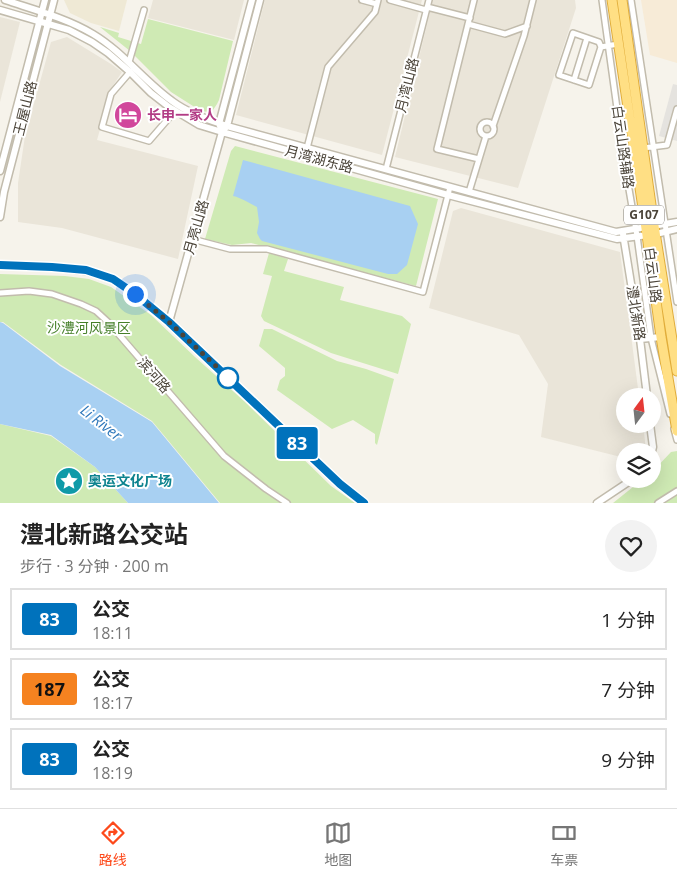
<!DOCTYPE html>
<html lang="zh">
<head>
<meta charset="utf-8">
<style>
  body { margin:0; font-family:"Open Sans","Noto Sans SC",sans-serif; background:#f2f2f2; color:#222; height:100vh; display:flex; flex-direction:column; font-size:19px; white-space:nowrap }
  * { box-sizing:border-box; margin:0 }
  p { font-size:16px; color:#767676 }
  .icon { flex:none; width:28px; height:28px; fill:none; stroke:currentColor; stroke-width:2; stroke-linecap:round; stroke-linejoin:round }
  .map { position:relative; height:503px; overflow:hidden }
  .drawer { display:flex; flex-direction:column; background:#fff; flex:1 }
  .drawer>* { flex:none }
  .badge { padding:0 10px; border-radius:4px; font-size:18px; line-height:32px }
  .needle { width:32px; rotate:15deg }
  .fabs { position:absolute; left:616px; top:388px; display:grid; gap:10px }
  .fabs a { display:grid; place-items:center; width:45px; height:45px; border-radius:50%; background:#fff; box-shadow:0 5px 20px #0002; font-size:25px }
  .you { position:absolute; width:25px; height:25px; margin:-12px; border:4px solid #fff; border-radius:50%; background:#1a73e8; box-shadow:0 0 0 8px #1a73e833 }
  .map>.badge { position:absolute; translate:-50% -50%; box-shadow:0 0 0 2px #fff }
  .round { display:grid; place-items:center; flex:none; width:52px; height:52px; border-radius:26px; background:#f2f2f2 }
  .head { display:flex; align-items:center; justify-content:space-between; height:85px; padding:0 20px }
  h1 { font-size:24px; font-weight:700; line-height:38px }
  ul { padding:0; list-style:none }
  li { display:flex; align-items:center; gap:15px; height:62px; margin:0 10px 8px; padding:0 10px; border:2px solid #e0e0e0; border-radius:0px }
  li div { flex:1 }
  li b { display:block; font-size:19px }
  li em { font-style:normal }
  li .badge { min-width:55px; font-weight:700; text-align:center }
  .dock { display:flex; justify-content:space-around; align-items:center; height:70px; border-top:1px solid #e0e0e0; background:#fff; font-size:14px; color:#767676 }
  .dock a { display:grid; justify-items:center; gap:2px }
  .dock .selected { color:#fd491b }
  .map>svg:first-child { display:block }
</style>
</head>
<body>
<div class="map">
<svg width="677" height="503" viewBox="0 0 677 503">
  <rect width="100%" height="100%" fill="#f6f3eb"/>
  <path fill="#eae5d9" d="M 153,0 L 244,0 L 234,40 L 148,18 Z
    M 265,0 L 422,0 L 382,155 L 236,115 Z
    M 433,0 L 575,0 L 576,8 L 518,188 L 395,157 Z
    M 0,17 L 20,22 L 0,102 Z
    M 67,37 L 111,64 L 122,72 L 112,87 L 97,140 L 198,166 L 178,259 L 62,228 L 18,222 L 18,183 L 25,136 L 51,42 Z
    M 461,208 L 620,252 L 639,396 L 625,396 L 625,424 L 643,424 L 646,450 L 644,451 L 625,451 L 625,458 L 541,437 L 548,384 L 519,335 L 429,308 L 453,211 Z"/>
  <path fill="#f7ebd7" d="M 641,0 L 677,0 L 677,63 L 650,55 Z"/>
  <path fill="#efe9d5" d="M 64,0 L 127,0 L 119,31 L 91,23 L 70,13 Z"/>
  <path fill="#cfeab4" d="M 148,19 L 233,41 L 219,100 L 217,104 L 213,110 L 208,112 L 202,111 L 193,106 L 171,92 L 130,51 L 100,27 L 119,33 L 118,37 L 141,44 Z
    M 235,146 L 438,199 L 416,286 L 251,243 L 232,245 L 205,239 L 231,151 Z
    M 269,253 L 288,259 L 284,271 L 344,287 L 340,300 L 402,316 L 411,324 L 398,374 L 331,353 L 283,330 L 264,321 L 261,316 L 272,276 L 263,274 Z
    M 0,274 L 65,276 L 89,279 L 111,287 L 151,315 L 195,357 L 244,401 L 331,486 L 355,503 L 220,503 L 152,421 L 61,365 L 3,322 L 0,322 Z
    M 264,329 L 272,329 L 337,361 L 366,369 L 394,379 L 377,445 L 375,443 L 375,434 L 353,420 L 332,429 L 277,390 L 280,380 L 285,376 L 285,368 L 259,346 Z
    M 0,424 L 51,436 L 95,467 L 128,503 L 0,503 Z
    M 677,451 L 677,503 L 613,503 L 643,479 L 652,479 L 653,471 L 671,452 Z"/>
  <path fill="#e5e3df" d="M 673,84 L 677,85 L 677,141 L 659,136 Z"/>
  <path fill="#a8d0f2" d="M 243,160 L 410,206 L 418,224 L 407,265 L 397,274 L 388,274 L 262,241 L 260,239 L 257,233 L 259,222 L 257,207 C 249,203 242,198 233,196 Z
    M 0,322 L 3,323 L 60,366 L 152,422 L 219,503 L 128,503 L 95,467 L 51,435 L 0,424 Z"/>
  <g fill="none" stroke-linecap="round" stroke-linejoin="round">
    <defs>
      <path id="minor" d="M 362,0 L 377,4
        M 390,0 L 426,10
        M 474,0 L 437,149 L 479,159
        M 602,0 L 625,166 L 637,236 L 651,338 L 670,414
        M 631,0 L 677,302
        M 427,7 L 470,18
        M 468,24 L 505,34 L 527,26
        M 601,47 L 589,85 L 559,75 L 573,33 L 599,42 L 601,47 L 618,44
        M 129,62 L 144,10
        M 130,72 L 111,94 L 102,127 L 149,141 L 175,111
        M 574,80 L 587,38
        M480 129a7 7 0 1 1 14 0a7 7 0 1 1-14 0Z
        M 493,126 L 524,36 L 533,0
        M 307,148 L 328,67 L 375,12 L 378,0
        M 643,148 L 667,145 L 677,109
        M 386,169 L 429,0
        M 469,192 L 486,136
        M 192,239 L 230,249 L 267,249 L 423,292 L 450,187
        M 0,293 L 29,291 L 52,294 L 81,304 L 96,311 L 108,322 L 224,456 L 266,489 L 287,503
        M 674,429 L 677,440
        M 658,503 L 677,491"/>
      <path id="tertiary" d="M 5,0 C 35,10 66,18 93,34 C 123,52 144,81 172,101 C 188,113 207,119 227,126 L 616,232 L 677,222
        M 0,10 L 69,30 L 92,42 L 108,53 L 130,72 L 151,93 L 169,107 L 199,125 L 222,132 L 448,195 L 617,239 L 656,234 L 677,229
        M 220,126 L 219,124 L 252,0
        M 0,171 L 45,0
        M 0,217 L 4,192 L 54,0
        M 623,234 L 640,339 L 647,396
        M 0,265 L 52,267 L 86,271 L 113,279 L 135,294 L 169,322 L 340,484 L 364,503
        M 169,322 L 222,132 L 227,126 L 260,0
        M 640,339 L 661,337
        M 650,424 L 653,447 L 652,451
        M 597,503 L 633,479"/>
      <path id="trunk" d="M 612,0 L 647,235 L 661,337 L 677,431
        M 622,0 L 654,226 L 677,371"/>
    </defs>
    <use href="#minor" stroke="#c2bcad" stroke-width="8"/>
    <use href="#tertiary" stroke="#c2bcad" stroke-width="9"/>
    <use href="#trunk" stroke="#e1ad3a" stroke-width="11"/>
    <use href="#minor" stroke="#fff" stroke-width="5"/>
    <use href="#tertiary" stroke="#fff" stroke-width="6"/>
    <use href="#trunk" stroke="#ffdf84" stroke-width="9"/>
  </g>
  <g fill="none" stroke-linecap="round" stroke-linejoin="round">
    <defs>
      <path id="line" d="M 0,265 L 52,267 L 86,270 L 113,279 L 135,294 L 169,322 L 340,484 L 364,503"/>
    </defs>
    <use href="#line" stroke="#fff" stroke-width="11"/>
    <use href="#line" stroke="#0072bc" stroke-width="8"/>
    <path stroke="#4b4439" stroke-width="5" stroke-dasharray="0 9" d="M 135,294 L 169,322 L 234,383 L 228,378"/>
  </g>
  <defs>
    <symbol id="hotel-disc" viewBox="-11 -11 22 22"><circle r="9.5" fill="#d1479c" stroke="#fff"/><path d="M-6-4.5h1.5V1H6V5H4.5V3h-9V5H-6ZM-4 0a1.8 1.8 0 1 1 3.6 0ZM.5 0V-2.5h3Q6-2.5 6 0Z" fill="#fff"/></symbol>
    <symbol id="sight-disc" viewBox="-11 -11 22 22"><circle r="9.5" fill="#0f9aa8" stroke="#fff"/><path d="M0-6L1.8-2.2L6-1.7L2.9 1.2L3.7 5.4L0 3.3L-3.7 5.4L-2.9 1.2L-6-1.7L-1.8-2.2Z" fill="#fff"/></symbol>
  </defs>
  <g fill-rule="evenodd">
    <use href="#hotel-disc" x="112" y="99" width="32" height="32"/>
    <use href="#sight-disc" x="53" y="465" width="32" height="32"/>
  </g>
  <circle fill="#fff" stroke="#0072bc" stroke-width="2.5" cx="228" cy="378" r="10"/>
  <g text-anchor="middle" stroke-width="4" stroke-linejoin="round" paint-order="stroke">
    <rect fill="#fff" stroke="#817c74" stroke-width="1" x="624" y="205.5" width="40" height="19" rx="4"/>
    <g font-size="12" font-weight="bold" fill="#4b4439">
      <text x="644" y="219">G107</text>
    </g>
    <g font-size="14" fill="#4b4439" stroke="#fff">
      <text transform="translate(407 85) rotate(-76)" y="5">月湾山路</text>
      <text transform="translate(25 108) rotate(-76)" y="5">王屋山路</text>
      <text transform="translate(623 147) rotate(82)" y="5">白云山路辅路</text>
      <text transform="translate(319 159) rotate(15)" y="5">月湾湖东路</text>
      <text transform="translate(196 227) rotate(-74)" y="5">月亮山路</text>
      <text transform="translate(653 275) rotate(83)" y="5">白云山路</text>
      <text transform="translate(636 313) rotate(81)" y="5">澧北新路</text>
      <text transform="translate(154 375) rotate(49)" y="5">滨河路</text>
    </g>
    <g font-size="14" font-weight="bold" fill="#b23c85" stroke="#fff" text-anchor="start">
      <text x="147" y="120">长申一家人</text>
    </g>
    <g font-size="14" fill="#457f29" stroke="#fff">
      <text x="89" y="333">沙澧河风景区</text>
    </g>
    <g font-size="14" font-weight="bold" fill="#0d838f" stroke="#fff" text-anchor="start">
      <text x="88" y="486">奥运文化广场</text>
    </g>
    <g font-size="15" font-style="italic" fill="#2e77ba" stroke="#fff">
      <text transform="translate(101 423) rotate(38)" y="5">Li River</text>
    </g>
  </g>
</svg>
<div class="fabs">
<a><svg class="needle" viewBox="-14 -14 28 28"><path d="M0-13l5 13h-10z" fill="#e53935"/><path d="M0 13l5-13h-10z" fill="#767676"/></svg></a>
<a><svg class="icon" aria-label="layers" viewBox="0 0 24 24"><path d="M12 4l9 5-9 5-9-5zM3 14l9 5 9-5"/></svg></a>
</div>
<div class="you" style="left:135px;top:294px"></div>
<b class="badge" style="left:297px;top:443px;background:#0072bc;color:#fff">83</b>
</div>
<section class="drawer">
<div class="head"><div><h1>澧北新路公交站</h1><p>步行 · 3 分钟 · 200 m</p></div><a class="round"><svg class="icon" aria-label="heart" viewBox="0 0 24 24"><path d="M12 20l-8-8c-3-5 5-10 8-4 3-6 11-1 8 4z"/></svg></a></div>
<ul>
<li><span class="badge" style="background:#0072bc;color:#fff">83</span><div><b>公交</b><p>18:11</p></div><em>1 分钟</em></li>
<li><span class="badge" style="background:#f58220;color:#111">187</span><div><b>公交</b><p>18:17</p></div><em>7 分钟</em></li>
<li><span class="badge" style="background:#0072bc;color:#fff">83</span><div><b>公交</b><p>18:19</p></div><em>9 分钟</em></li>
</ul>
</section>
<nav class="dock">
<a class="selected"><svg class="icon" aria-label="directions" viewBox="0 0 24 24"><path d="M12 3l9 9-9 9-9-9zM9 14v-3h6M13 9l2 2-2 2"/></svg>路线</a>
<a><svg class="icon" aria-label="map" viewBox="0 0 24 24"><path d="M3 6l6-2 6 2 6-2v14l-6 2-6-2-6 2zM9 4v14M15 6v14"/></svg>地图</a>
<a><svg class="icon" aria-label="tickets" viewBox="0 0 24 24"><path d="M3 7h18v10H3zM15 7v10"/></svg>车票</a>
</nav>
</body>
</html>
